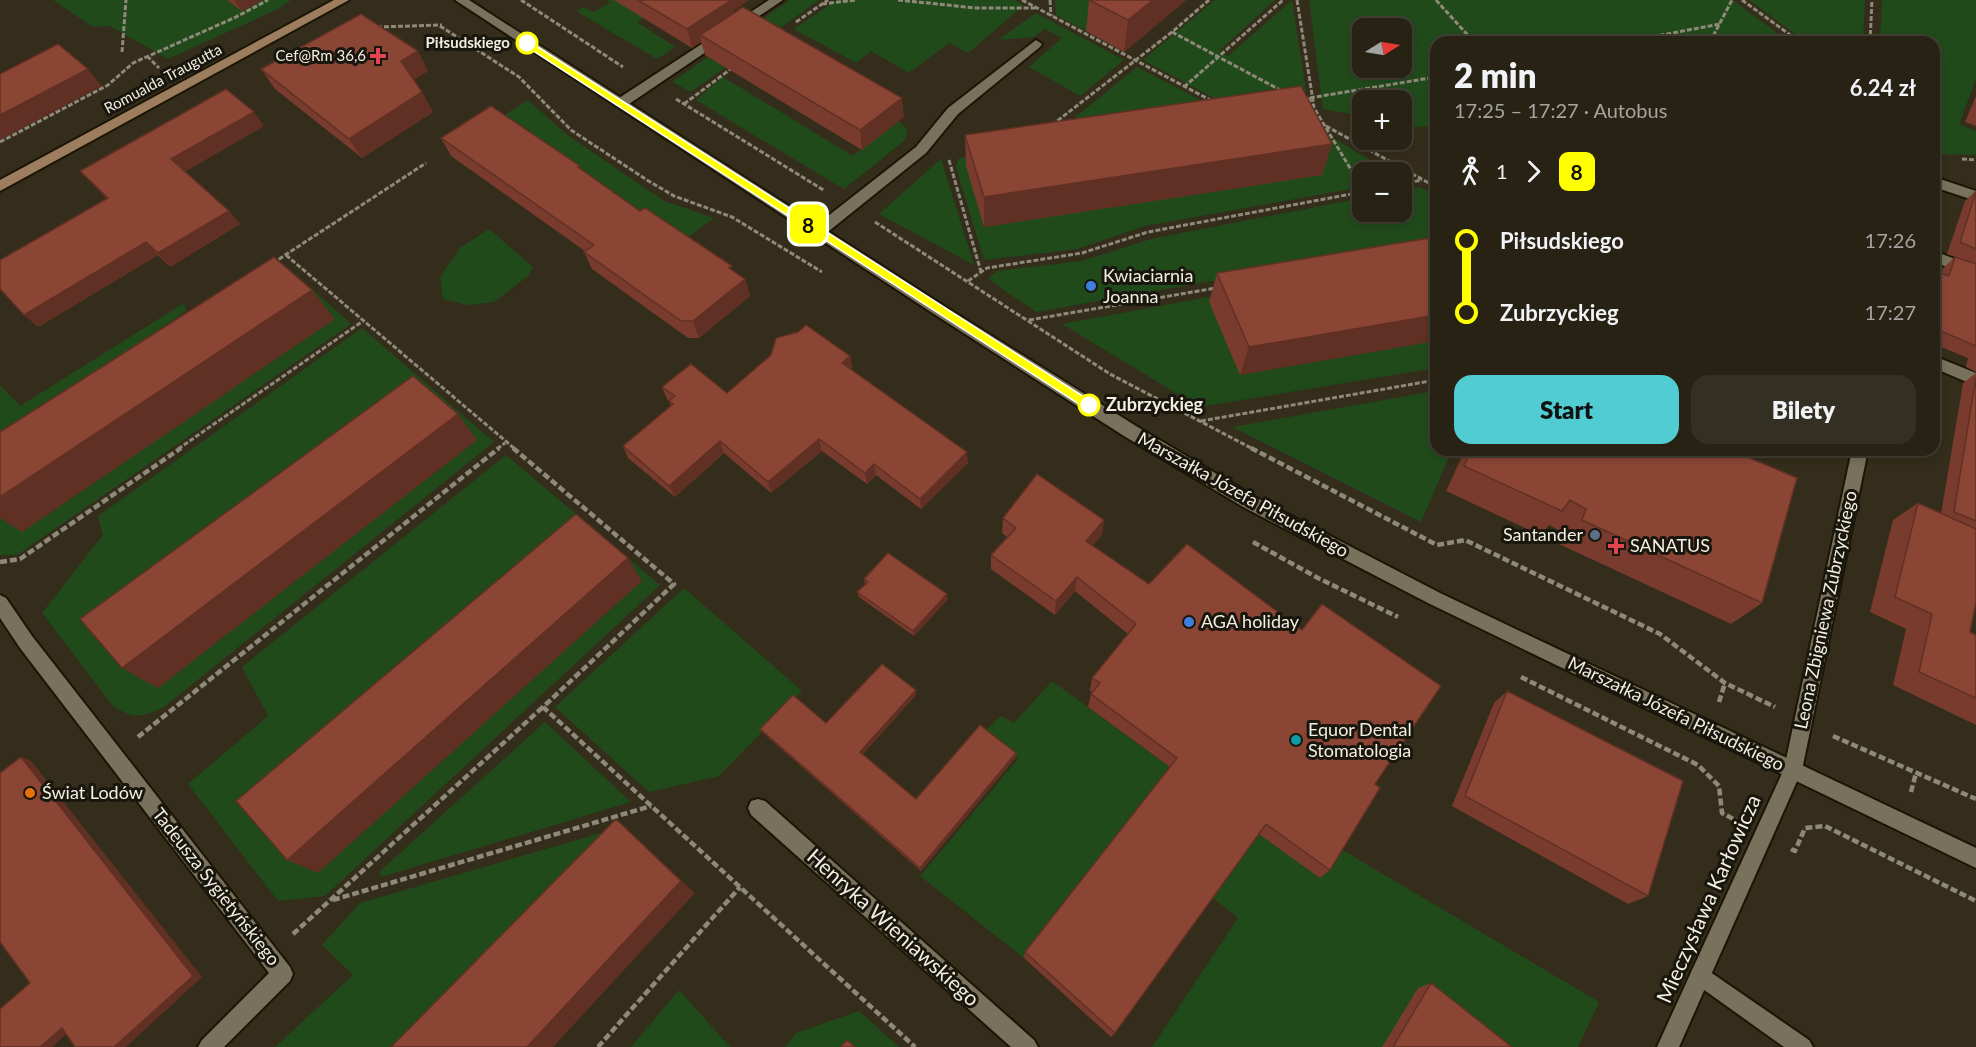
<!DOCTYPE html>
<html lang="pl">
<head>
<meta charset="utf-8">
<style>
  body { margin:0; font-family:Lato,sans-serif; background:#332f22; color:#f1f3f6; height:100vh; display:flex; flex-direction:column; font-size:22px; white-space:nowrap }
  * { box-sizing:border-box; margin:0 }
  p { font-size:20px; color:#a4a4a0 }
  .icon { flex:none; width:33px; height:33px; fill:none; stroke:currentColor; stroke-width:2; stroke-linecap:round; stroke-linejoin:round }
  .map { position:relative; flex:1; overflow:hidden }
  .side { position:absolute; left:1430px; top:36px; width:510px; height:420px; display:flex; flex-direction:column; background:#272214; border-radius:18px; box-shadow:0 3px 9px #0003,0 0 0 2px #433f34 }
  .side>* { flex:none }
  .badge { padding:0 12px; border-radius:9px; font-size:21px; line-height:39px }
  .needle { width:39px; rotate:79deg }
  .tools { position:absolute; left:1352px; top:18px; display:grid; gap:12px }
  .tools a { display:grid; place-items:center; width:60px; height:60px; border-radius:12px; background:#272214; box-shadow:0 3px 9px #0003,0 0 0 2px #433f34; font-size:30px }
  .map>.badge { position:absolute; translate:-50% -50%; box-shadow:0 0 0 3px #fff }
  .legs { display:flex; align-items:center; gap:9px; height:66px; padding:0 24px; font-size:20px }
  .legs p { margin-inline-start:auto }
  .summary { display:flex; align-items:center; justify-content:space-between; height:102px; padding:0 24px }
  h1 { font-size:33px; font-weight:800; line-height:45px }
  .action { display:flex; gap:12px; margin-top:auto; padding:12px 24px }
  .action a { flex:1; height:69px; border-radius:18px; background:#51ccd3; color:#111; font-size:24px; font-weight:800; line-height:69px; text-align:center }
  .action a+a { background:#332f22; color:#f1f3f6 }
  ul { padding:0 24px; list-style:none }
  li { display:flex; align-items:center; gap:21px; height:72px; font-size:22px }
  li i { display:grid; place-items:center; width:9px; height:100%; margin:0 8px; background:currentColor }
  li i::after { content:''; width:15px; height:15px; margin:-8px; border:4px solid; border-radius:50%; background:#272214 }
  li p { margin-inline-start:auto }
  li:first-child i { background:linear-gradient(#0000 50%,currentColor 0) }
  li:last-child i { background:linear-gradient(currentColor 50%,#0000 0) }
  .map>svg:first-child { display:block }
</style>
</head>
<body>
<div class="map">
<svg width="1976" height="1047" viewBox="0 0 1976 1047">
  <rect width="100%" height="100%" fill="#342d1b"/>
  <path fill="#214a1b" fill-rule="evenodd" d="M 53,0 L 291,0 L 278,9 L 168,59 L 110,26 L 93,27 Z
    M 607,0 L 672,0 L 637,22 L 675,47 L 657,59 L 576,11 L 584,7 L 593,12 L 611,2 Z
    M 790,0 L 819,0 L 691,92 L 672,82 Z
    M 837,0 L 1015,0 L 1024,5 L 968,53 L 949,43 L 909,73 L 871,51 L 856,63 L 794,29 Z
    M 1055,0 L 1125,0 L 1086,31 L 1056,15 Z
    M 1215,0 L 1275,0 L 1219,51 L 1228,56 L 1292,0 L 1306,91 L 1285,97 L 1227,105 L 1143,60 Z
    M 1309,0 L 1733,0 L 1789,42 L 1436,42 L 1435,126 L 1416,127 L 1401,124 L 1401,100 L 1362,100 L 1362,116 L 1323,109 ZM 1362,28 L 1401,28 L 1401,68 L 1362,68 Z
    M 1749,0 L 1865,0 L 1863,42 L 1806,42 Z
    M 1882,0 L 1976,0 L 1976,79 L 1959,124 L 1976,131 L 1976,155 L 1934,154 L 1934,42 L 1880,42 Z
    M 1036,13 L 1124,60 L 1080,96 L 1029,67 L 1062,38 L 1045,29 L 1033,37 L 998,40 Z
    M 1137,67 L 1214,107 L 1067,124 Z
    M 723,77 L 853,156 L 898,120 L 908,130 L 904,141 L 844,189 L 696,100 Z
    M 528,100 L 566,134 L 664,201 L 714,218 L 676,246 L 503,116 Z
    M 1284,108 L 1390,172 L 1362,172 L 1362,187 L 1145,226 L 1077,249 L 984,260 L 956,167 L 959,158 Z
    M 941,159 L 974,265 L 879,214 Z
    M 1419,187 L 1435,195 L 1435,242 L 1036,312 L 988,279 L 997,271 L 1082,261 L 1151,239 L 1362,198 L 1362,212 L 1401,212 L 1401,190 Z
    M 489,229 L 533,267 L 528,276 L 494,302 L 467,305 L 443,299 L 440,277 L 460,248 Z
    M 1435,255 L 1435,368 L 1199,407 L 1062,324 Z
    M 286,266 L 351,324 L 17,555 L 0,555 L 0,448 L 178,332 Z
    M 184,303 L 186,311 L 0,437 L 0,385 L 20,406 Z
    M 362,328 L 494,442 L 164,707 C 142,717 135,720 113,706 L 42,613 L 103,535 L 98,516 Z
    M 1435,391 L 1436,450 L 1452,450 L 1421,522 L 1232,427 Z
    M 506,455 L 660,585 L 325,896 L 278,901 L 188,784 L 268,716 L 242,667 Z
    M 684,588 L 802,691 L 719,776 L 649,792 L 555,707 Z
    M 1052,681 L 1320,877 L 1339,848 L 1599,1002 L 1578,1047 L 1152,1047 L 1238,918 L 1212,897 L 1024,958 L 920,876 L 1018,759 L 984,732 L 1001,716 L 1014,723 Z
    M 545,722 L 631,802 L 381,877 L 379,872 Z
    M 618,828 L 410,1047 L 275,1047 L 353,975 L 322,945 L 360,903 Z
    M 679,990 L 730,1047 L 631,1047 Z
    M 859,1011 L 899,1047 L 785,1047 L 796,1033 Z"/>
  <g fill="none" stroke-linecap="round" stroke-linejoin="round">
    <defs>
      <path id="service" d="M 769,0 L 783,0 L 626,106 L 616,106 L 615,103 L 616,100 Z
        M 1036,40 L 1042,44 L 1040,47 L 958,114 L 926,153 L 824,235 L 814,235 L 812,231 L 814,227 L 916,147 L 948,108 Z
        M 1934,251 L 1976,267 L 1976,278 L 1934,262 Z
        M 1934,356 L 1976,373 L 1976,386 L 1934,368 Z
        M 0,595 L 6,598 L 32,636 L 290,967 L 293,974 L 290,981 L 224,1047 L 198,1047 L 202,1040 L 269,973 L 20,648 L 0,618 Z
        M 758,799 L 765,801 L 1034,1040 L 1038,1047 L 1011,1047 L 751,815 L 748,808 L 751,801 Z
        M 1700,965 L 1809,1040 L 1813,1047 L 1784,1047 L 1693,982 L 1690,975 L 1693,968 Z"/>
      <path id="minor" d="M 1934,177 L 1976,191 L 1976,201 L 1934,187 Z
        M 1852,450 L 1868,450 L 1802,770 L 1679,1047 L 1657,1047 L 1784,769 Z"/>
      <path id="tertiary" d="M 455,0 L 469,0 L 944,306 L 1136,426 L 1257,498 L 1440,593 L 1976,848 L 1976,868 L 1428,603 L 1245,508 L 1124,436 L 934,314 Z"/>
      <path id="secondary" d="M 334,0 L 349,0 L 0,191 L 0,180 Z"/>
    </defs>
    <use href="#service" stroke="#1c1504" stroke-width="4"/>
    <use href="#minor" stroke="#1c1504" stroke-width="4"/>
    <use href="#tertiary" stroke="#1c1504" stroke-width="4"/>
    <use href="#secondary" stroke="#1c1504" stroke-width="4"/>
    <path stroke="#8f897a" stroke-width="3" stroke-dasharray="5 2" stroke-linecap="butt" d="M 521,0 L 623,67
      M 898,0 L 976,8 L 1035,8
      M 1022,0 L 1212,101
      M 1050,0 L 1051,16
      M 1297,0 L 1314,107
      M 1436,0 L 1474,42
      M 1742,0 L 1800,42
      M 822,4 L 856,0
      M 796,22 L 828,0
      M 440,26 L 519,77 L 571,130 L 647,180 L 674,196 L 732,217 L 822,272
      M 377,27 L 442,25
      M 1172,32 L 1282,91
      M 1625,42 L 1720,24
      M 1710,42 L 1732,0
      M 1870,42 L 1872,0
      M 122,52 L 126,0
      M 147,56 L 159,68
      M 1184,87 L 1283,0
      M 1308,98 L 1362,188
      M 676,99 L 825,191
      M 1303,99 L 1436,77
      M 684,104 L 732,68
      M 1052,125 L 1172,32 L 1209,0
      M 1326,126 L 1436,187
      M 0,142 L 108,85 L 133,63 L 236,17 L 268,0
      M 1962,159 L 1976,160
      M 949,160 L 981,272
      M 1401,184 L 1422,180
      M 875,222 L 1110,374 L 1253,449
      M 286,255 L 515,449
      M 273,263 L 426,163
      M 968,281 L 987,268 L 1082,253 L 1148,232 L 1362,192
      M 1029,320 L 1216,288
      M 1201,421 L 1436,380
      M 178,449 L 363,321
      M 497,449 L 505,443"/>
    <path stroke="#8f897a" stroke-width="4.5" stroke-dasharray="7 3" stroke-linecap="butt" d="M 513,448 L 674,584 L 543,707 L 915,1047
      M 1251,448 L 1437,545 L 1465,540 L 1660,634 L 1725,683 L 1775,707
      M 1253,542 L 1318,578 L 1398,617
      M 0,562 L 20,559 L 181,448
      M 1521,677 L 1698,765 L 1719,786 L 1722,813 L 1737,821
      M 1719,702 L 1725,683
      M 1833,736 L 1976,799
      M 138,737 L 499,448
      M 1911,792 L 1916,773
      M 1791,849 L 1795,851 L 1805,828 L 1825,826 L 1976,901
      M 333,900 L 651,806
      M 293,934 L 543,707
      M 598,1047 L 740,887"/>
    <use href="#service" fill="#78715c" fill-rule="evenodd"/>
    <use href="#minor" fill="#78715c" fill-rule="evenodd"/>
    <use href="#tertiary" fill="#78715c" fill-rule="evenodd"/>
    <use href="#secondary" fill="#9c7e5e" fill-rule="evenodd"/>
  </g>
  <path fill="#783b2d" d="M 227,0 L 262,0 L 242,11 Z
    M 614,0 L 749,0 L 733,11 L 733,13 L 904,117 L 862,150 L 705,55 L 701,42 L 692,48 Z
    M 1089,0 L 1186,0 L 1124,52 L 1086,31 Z
    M 261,69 L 428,71 L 414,79 L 433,112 L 362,158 L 275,89 Z
    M 1976,96 L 1976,126 L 1965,122 Z
    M 264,126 L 185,171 L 229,211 L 240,224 L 170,267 L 158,255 L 38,327 L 107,199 L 80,171 Z
    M 965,135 L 1332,144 L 1322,175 L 984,227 L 966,166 Z
    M 441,138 L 581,170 L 640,211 L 745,279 L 750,296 L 699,338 L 688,338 L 592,269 L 584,252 L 585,251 L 451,156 Z
    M 1976,190 L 1976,372 L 1966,367 L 1968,358 L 1934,344 L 1934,278 L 1940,273 L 1941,273 L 1943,268 L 1955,257 L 1947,254 L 1965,201 Z
    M 1436,237 L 1240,375 L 1209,302 L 1217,273 Z
    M 850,356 L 852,368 L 851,369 L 968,463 L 921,509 L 876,475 L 867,484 L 822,451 L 771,493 L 724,453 L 675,497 L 628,458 L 623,446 L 671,406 L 669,401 L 667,399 L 662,387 L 727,393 Z
    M 1976,373 L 1976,602 L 1970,632 L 1976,635 L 1976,725 L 1893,685 L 1906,629 L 1870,612 L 1893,520 L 1918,503 L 1941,514 L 1963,383 Z
    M 1465,450 L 1731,450 L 1762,603 L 1731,624 L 1559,544 L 1564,533 L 1549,525 L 1540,535 L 1446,491 Z
    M 1003,518 L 1104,520 L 1102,535 L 1092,546 L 1375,784 L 1330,870 L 1320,878 L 1259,834 L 1115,1033 L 1111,1037 L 1024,958 L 1025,952 L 1170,767 L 1088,707 L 1091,694 L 1092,692 L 1090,690 L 1092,678 L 1128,634 L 1075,591 L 1055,615 L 991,569 L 991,555 L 1007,537 L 1002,533 Z
    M 864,579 L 948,599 L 914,636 L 859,597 L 857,592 L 865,584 Z
    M 916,690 L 916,695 L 863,754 L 916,799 L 1016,757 L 921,871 L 763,733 L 760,729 L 826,723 Z
    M 1507,691 L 1648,896 L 1628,904 L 1452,806 L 1494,703 Z
    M 1431,983 L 1512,1047 L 1382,1047 L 1418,988 Z"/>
  <path fill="#613024" d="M 234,0 L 262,0 L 242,11 Z
    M 723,0 L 749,0 L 733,11 L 735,20 L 700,35 L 701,42 L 692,48 L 687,29 Z
    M 1153,0 L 1186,0 L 1124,52 L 1128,20 Z
    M 418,51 L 428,71 L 412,81 L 401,61 Z
    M 88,69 L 102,86 L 0,140 L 0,115 Z
    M 422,92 L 433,112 L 362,158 L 349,139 Z
    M 902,98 L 904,117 L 862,150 L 860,130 Z
    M 254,112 L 264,126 L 183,173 L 171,159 Z
    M 1332,144 L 1322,175 L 984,227 L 984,197 Z
    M 229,211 L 240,224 L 170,267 L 158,253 Z
    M 146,242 L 158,255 L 38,327 L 24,315 Z
    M 745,279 L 750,296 L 699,338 L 693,321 Z
    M 312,290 L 335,319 L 22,532 L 0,518 L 0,497 Z
    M 1436,315 L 1436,341 L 1240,375 L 1249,347 Z
    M 850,356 L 852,368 L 844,375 L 842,363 Z
    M 458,414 L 477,440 L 158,688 L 122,668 Z
    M 819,439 L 822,451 L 771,493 L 768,482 Z
    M 720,441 L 724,453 L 675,497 L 669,486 Z
    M 967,452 L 968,463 L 921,509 L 920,499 Z
    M 874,464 L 876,475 L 867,484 L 865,473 Z
    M 1104,520 L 1102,535 L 1083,556 L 1086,541 Z
    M 628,558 L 642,581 L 318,873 L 287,860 Z
    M 1077,577 L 1075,591 L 1055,615 L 1056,601 Z
    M 947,594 L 948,599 L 914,636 L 913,631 Z
    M 916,690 L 916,695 L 861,756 L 860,752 Z
    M 1016,753 L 1016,757 L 921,871 L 920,868 Z
    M 21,757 L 31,761 L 202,977 L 126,1047 L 114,1047 Z
    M 616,819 L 695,893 L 553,1047 L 527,1047 Z
    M 62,1028 L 72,1029 L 52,1047 L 40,1047 Z"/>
  <path fill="#8b4534" stroke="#613024" stroke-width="1.5" d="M 638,0 L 728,0 L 730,1 L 687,29 Z
    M 1089,0 L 1153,0 L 1128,20 Z
    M 743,7 L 902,98 L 860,130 L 700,35 Z
    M 361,14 L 418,51 L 401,61 L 422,92 L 349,139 L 261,69 Z
    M 58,44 L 88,69 L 0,115 L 0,74 Z
    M 1301,86 L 1332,144 L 984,197 L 965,135 Z
    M 226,89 L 254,112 L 171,159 L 229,211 L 158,253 L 146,242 L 24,315 L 0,289 L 0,260 L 108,198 L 80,171 Z
    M 491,106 L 580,166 L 578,167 L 640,211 L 645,208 L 732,266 L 729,268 L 745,279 L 693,321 L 681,321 L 584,252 L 594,245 L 441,138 Z
    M 1976,192 L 1976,249 L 1960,242 Z
    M 1436,237 L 1436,315 L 1249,347 L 1217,273 Z
    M 274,257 L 312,290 L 0,497 L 0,432 Z
    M 1955,257 L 1976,264 L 1976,346 L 1934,328 L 1934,293 L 1940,273 L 1949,276 Z
    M 806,325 L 850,356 L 842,363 L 967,452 L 920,499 L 874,464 L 865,473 L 819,439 L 768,482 L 720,441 L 669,486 L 623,446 L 673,404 L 669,401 L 675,396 L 662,387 L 691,364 L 727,393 L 771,355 L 776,338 L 798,332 Z
    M 413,376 L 458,414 L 122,668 L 80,619 Z
    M 1976,377 L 1976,521 L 1954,512 Z
    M 1471,450 L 1731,450 L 1797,478 L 1762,603 L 1582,520 L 1586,509 L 1570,500 L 1562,511 L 1464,466 Z
    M 1037,474 L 1104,520 L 1086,541 L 1149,584 L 1187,544 L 1302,630 L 1322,604 L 1441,686 L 1375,784 L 1380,788 L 1330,870 L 1266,824 L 1115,1033 L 1025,952 L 1177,758 L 1091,694 L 1100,683 L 1092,678 L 1136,624 L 1077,577 L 1056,601 L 991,555 L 1016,528 L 1003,518 Z
    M 1918,503 L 1976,529 L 1976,602 L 1970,632 L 1976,635 L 1976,698 L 1919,672 L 1932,614 L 1895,597 Z
    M 576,514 L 628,558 L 287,860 L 236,801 Z
    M 888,553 L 947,594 L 913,631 L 857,592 L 868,582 L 864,579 Z
    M 882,664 L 916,690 L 860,752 L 916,799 L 980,725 L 1016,753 L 920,868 L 760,729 L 793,695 L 826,723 Z
    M 1507,691 L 1683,781 L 1648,896 L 1465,796 Z
    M 21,757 L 193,976 L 114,1047 L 75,1047 L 62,1028 L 40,1047 L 0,1047 L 0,1009 L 30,983 L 0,942 L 0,773 Z
    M 616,819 L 681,881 L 527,1047 L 391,1047 Z
    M 1431,983 L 1512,1047 L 1393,1047 Z
    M 847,1040 L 855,1047 L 841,1047 Z"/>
  <path fill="#ff0" stroke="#fff" stroke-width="1.5" d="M 527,40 L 1092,402 L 1092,408 L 1085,408 L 524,45 L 523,43 Z"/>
  <g fill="#fff" stroke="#ff0" stroke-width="3">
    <circle cx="527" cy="43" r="10"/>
    <circle cx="1089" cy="405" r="10"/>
  </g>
  <g fill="#e0444e" stroke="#19160e" stroke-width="2">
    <path d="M375 47h6v6h6v6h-6v6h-6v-6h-6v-6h6z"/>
    <path d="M1613 537h6v6h6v6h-6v6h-6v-6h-6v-6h6z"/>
  </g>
  <g fill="#3f7fe0" stroke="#19160e" stroke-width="2">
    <circle cx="1091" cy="286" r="6"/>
    <circle cx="1189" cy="622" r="6"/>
  </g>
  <circle fill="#5c6f8a" stroke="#19160e" stroke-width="2" cx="1595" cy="535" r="6"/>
  <circle fill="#0f9aa8" stroke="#19160e" stroke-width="2" cx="1296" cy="740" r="6"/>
  <circle fill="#e8710a" stroke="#19160e" stroke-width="2" cx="30" cy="793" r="6"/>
  <g text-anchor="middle" stroke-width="6" stroke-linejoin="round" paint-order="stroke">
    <g font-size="15" font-weight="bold" fill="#f2eee2" stroke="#19160e" text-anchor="end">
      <text x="510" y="48">Piłsudskiego</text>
    </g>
    <g font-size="15" fill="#f2eee2" stroke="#19160e" text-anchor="end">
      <text x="366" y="61">Cef@Rm 36,6</text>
    </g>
    <g font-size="15" fill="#f2eee2" stroke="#19160e">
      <text transform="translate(163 79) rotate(-28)" y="5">Romualda Traugutta</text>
    </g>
    <g font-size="18" fill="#f2eee2" stroke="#19160e" text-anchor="start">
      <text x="1103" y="282">Kwiaciarnia<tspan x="1103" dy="21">Joanna</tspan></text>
      <text x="1583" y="541" text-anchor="end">Santander</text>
      <text x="1630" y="552">SANATUS</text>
      <text x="1201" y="628">AGA holiday</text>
      <text x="1308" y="736">Equor Dental<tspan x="1308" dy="21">Stomatologia</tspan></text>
      <text x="42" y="799">Świat Lodów</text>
    </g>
    <g font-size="18" font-weight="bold" fill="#f2eee2" stroke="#19160e" text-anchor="start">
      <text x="1106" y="411">Zubrzyckieg</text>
    </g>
    <g font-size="18" fill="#f2eee2" stroke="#19160e">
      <text transform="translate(1243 495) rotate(29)" y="6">Marszałka Józefa Piłsudskiego</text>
      <text transform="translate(1826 610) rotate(-78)" y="6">Leona Zbigniewa Zubrzyckiego</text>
      <text transform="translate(1676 714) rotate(26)" y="6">Marszałka Józefa Piłsudskiego</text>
      <text transform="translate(216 887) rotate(52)" y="6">Tadeusza Sygietyńskiego</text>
    </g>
    <g font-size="21" fill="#f2eee2" stroke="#19160e">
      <text transform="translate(1709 899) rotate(-66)" y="7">Mieczysława Karłowicza</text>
      <text transform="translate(893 928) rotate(42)" y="7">Henryka Wieniawskiego</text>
    </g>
  </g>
</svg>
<div class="tools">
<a><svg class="needle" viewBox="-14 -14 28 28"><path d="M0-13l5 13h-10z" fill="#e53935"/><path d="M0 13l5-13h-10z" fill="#a4a4a0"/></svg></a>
<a>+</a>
<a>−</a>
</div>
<b class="badge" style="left:808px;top:224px;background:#ff0;color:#111">8</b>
<section class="side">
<div class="summary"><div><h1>2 min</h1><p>17:25 – 17:27 · Autobus</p></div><b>6.24 zł</b></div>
<div class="legs"><svg class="icon" aria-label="walk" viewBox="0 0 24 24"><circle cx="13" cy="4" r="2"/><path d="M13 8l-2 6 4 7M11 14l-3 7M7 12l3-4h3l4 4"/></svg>1<svg class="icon" aria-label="forward" viewBox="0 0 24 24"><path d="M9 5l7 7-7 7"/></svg><b class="badge" style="background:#ff0;color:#111">8</b></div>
<ul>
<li><i style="color:#ff0"></i><b>Piłsudskiego</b><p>17:26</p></li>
<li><i style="color:#ff0"></i><b>Zubrzyckieg</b><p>17:27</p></li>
</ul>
<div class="action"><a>Start</a><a>Bilety</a></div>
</section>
</div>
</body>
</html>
